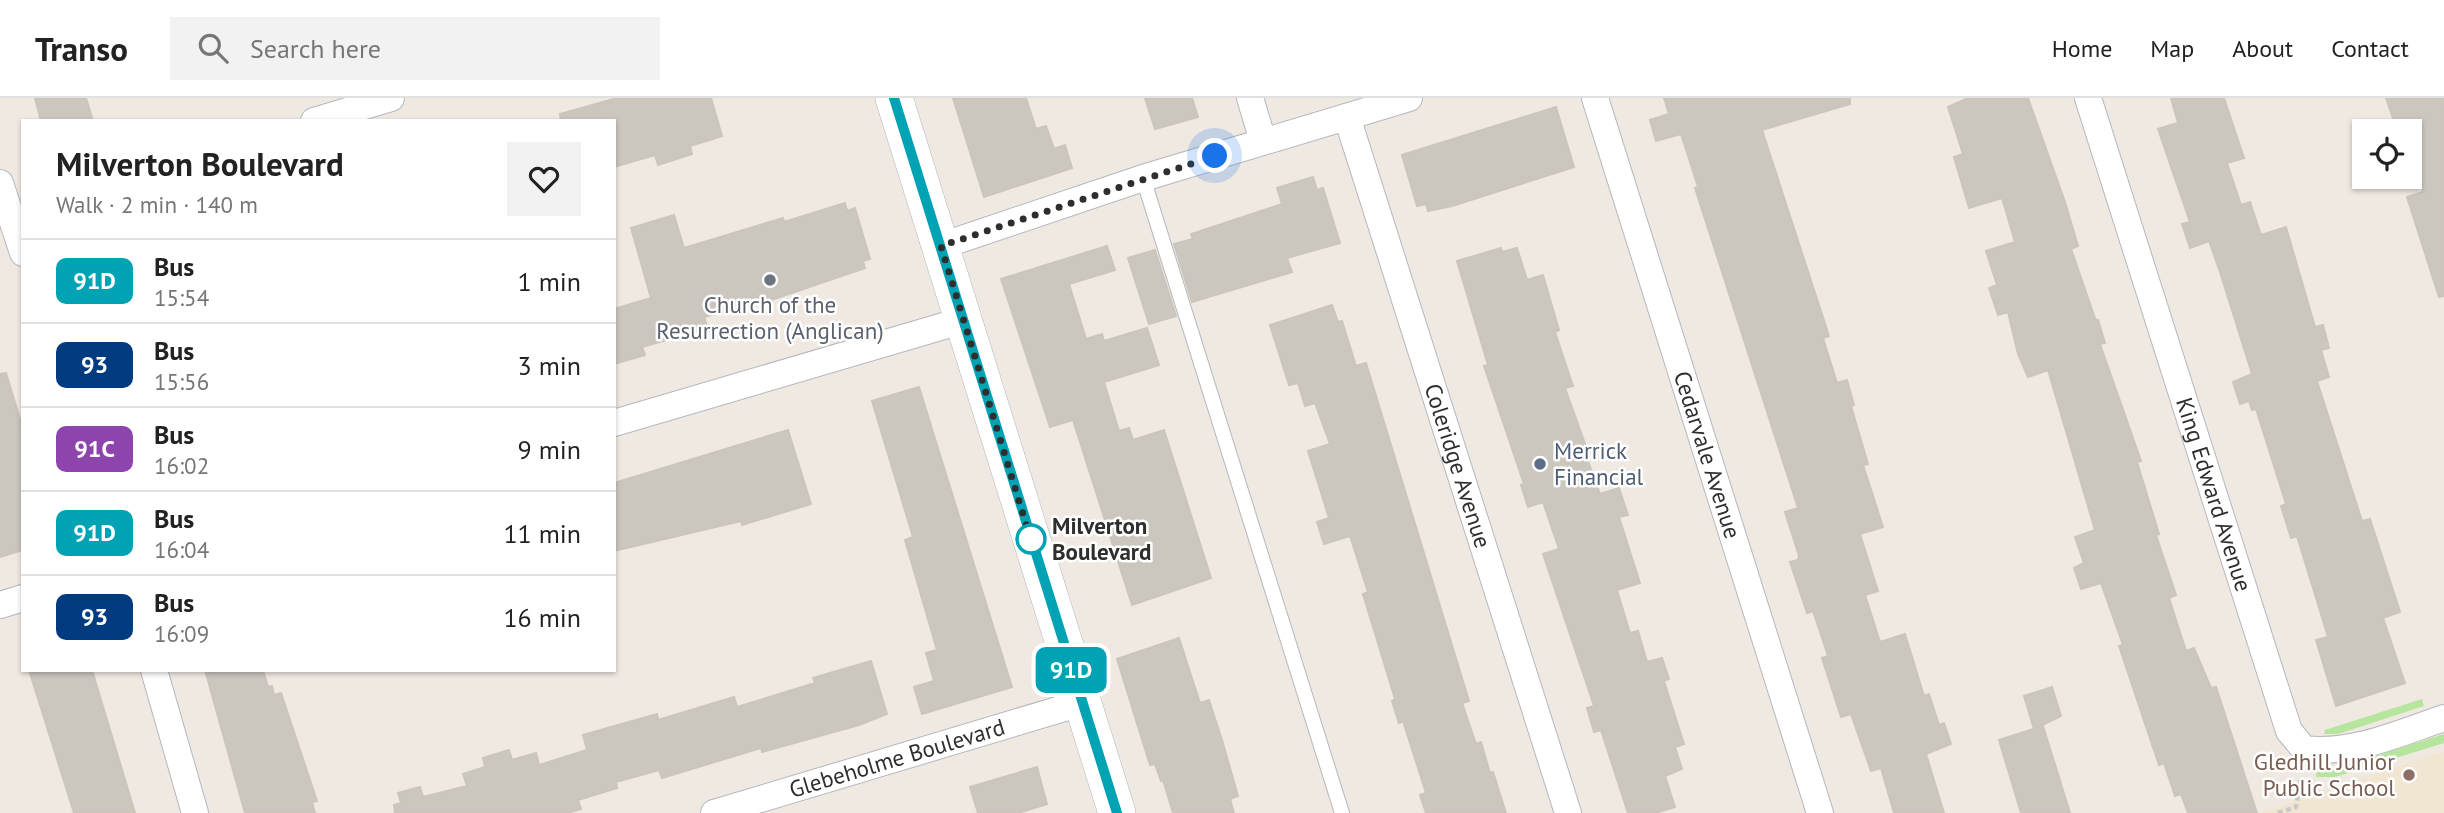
<!DOCTYPE html>
<html lang="en">
<head>
<meta charset="utf-8">
<style>
  body { margin:0; font-family:"PT Sans",sans-serif; background:#f2f2f2; color:#222; height:100vh; display:flex; flex-direction:column; font-size:26px; white-space:nowrap }
  * { box-sizing:border-box; margin:0 }
  p { font-size:23px; color:#767676 }
  .icon { flex:none; width:38px; height:38px; fill:none; stroke:currentColor; stroke-width:2; stroke-linecap:round; stroke-linejoin:round }
  .map { position:relative; flex:1; overflow:hidden }
  .details { position:absolute; left:21px; top:21px; width:595px; height:553px; display:flex; flex-direction:column; background:#fff; border-radius:0px; box-shadow:0 2px 5px #0004 }
  .details>* { flex:none }
  .badge { padding:0 14px; border-radius:10px; font-size:24px; line-height:46px }
  .controls { position:absolute; left:2352px; top:21px; display:grid; gap:14px }
  .controls a { display:grid; place-items:center; width:70px; height:70px; border-radius:0px; background:#fff; box-shadow:0 2px 5px #0004; font-size:35px }
  .you { position:absolute; width:35px; height:35px; margin:-18px; border:5px solid #fff; border-radius:50%; background:#1a73e8; box-shadow:0 0 0 10px #1a73e833 }
  .map>.badge { position:absolute; translate:-50% -50%; box-shadow:0 0 0 4px #fff }
  .round { display:grid; place-items:center; flex:none; width:74px; height:74px; border-radius:0px; background:#f2f2f2 }
  .headline { display:flex; align-items:center; justify-content:space-between; height:119px; padding:0 35px }
  h1 { font-size:33px; font-weight:600; line-height:52px }
  ul { padding:0; list-style:none }
  li { display:flex; align-items:center; gap:21px; height:84px; padding:0 35px; border-top:2px solid #e0e0e0 }
  li div { flex:1 }
  li b { display:block; font-size:26px }
  li em { font-style:normal }
  li .badge { min-width:77px; font-weight:700; text-align:center }
  header { display:flex; align-items:center; gap:42px; box-sizing:border-box; height:98px; padding:0 35px; background:#fff; border-bottom:2px solid #e0e0e0 }
  header strong { font-size:33px }
  nav { display:flex; gap:38px; margin-inline-start:auto; font-size:24px }
  .search { width:490px; height:63px; background:#f2f2f2; display:flex; align-items:center; gap:18px; box-sizing:border-box; padding:0 24px; border-radius:0px; color:#767676; font-size:26px }
  .map>svg:first-child { display:block }
</style>
</head>
<body>
<header>
<strong>Transo</strong>
<div class="search"><svg class="icon" aria-label="search" viewBox="0 0 24 24"><circle cx="10" cy="10" r="6"/><path d="M15 15l6 6"/></svg>Search here</div>
<nav><a>Home</a><a>Map</a><a>About</a><a>Contact</a></nav>
</header>
<div class="map">
<svg width="2444" height="715" viewBox="0 0 2444 715">
  <rect width="100%" height="100%" fill="#efe9e1"/>
  <path fill="#f0e6d1" d="M 2444,653 L 2444,715 L 2259,715 L 2295,703 Z"/>
  <path fill="#b6e59e" d="M 2422,601 L 2424,608 L 2338,636 L 2324,636 L 2325,632 Z
    M 2444,636 L 2444,645 L 2335,679 L 2316,679 L 2317,674 L 2331,672 Z"/>
  <path fill="#cbc7bf" stroke="#cbc5ba" stroke-width="2" d="M 35,0 L 86,0 L 93,23 L 41,23 Z
    M 617,0 L 711,0 L 722,38 L 690,48 L 692,56 L 658,67 L 655,57 L 614,69 L 614,23 L 561,23 L 560,16 Z
    M 953,0 L 1026,0 L 1036,31 L 1046,28 L 1054,51 L 1065,47 L 1072,70 L 984,99 Z
    M 1145,0 L 1192,0 L 1198,19 L 1155,31 Z
    M 1664,0 L 1850,0 L 1850,6 L 1762,32 L 1829,238 L 1823,240 L 1837,285 L 1847,282 L 1854,307 L 1851,308 L 1868,366 L 1863,367 L 1883,429 L 1860,436 L 1878,493 L 1865,497 L 1880,544 L 1905,536 L 1924,598 L 1929,596 L 1939,627 L 1944,625 L 1951,646 L 1926,656 L 1944,715 L 1894,715 L 1881,670 L 1871,673 L 1851,616 L 1841,619 L 1822,560 L 1828,558 L 1813,513 L 1807,515 L 1790,464 L 1798,462 L 1799,458 L 1785,414 L 1798,410 L 1695,90 L 1698,89 L 1681,36 L 1656,43 L 1650,22 L 1669,16 Z
    M 1968,0 L 2028,0 L 2065,104 L 2078,148 L 2071,151 L 2096,223 L 2098,222 L 2105,245 L 2100,246 L 2141,363 L 2137,364 L 2159,436 L 2156,437 L 2176,497 L 2169,500 L 2186,553 L 2194,550 L 2211,590 L 2216,589 L 2257,715 L 2188,715 L 2181,696 L 2175,698 L 2164,665 L 2159,667 L 2119,548 L 2123,547 L 2101,485 L 2081,491 L 2074,470 L 2084,465 L 2075,439 L 2095,432 L 2048,272 L 2028,279 L 2018,256 L 2008,214 L 1998,217 L 1989,190 L 1997,187 L 1986,153 L 2015,144 L 2002,100 L 1969,110 L 1954,59 L 1963,56 L 1948,9 Z
    M 2171,0 L 2224,0 L 2244,60 L 2227,65 L 2241,107 L 2250,104 L 2261,137 L 2286,129 L 2315,229 L 2323,227 L 2329,250 L 2321,252 L 2329,279 L 2317,283 L 2362,423 L 2370,421 L 2400,514 L 2383,520 L 2405,585 L 2336,608 L 2316,542 L 2328,539 L 2297,438 L 2291,440 L 2281,408 L 2286,406 L 2256,311 L 2252,312 L 2249,303 L 2240,306 L 2233,284 L 2252,276 L 2220,174 L 2209,143 L 2190,150 L 2182,126 L 2190,124 L 2158,31 L 2178,25 Z
    M 2386,0 L 2444,0 L 2444,198 L 2439,199 L 2407,99 L 2423,94 L 2410,52 L 2410,33 L 2404,33 L 2402,27 L 2396,29 Z
    M 1556,9 L 1574,69 L 1452,108 L 1428,113 L 1426,106 L 1417,108 L 1402,57 Z
    M 1313,79 L 1317,92 L 1323,90 L 1340,145 L 1287,160 L 1292,174 L 1192,204 L 1174,146 L 1193,141 L 1191,136 L 1282,106 L 1277,90 Z
    M 845,105 L 847,113 L 855,110 L 870,161 L 863,163 L 865,170 L 771,202 L 704,219 L 708,230 L 642,249 L 645,257 L 614,266 L 614,211 L 651,200 L 631,130 L 674,117 L 684,150 L 783,120 L 784,124 Z
    M 1107,148 L 1115,172 L 1069,186 L 1086,241 L 1102,236 L 1104,243 L 1147,230 L 1159,267 L 1104,284 L 1119,333 L 1129,330 L 1133,342 L 1164,332 L 1211,480 L 1132,507 L 1073,322 L 1050,329 L 1001,181 Z
    M 1501,150 L 1502,154 L 1517,150 L 1527,182 L 1543,177 L 1559,232 L 1555,234 L 1573,288 L 1565,290 L 1588,354 L 1585,355 L 1600,396 L 1619,390 L 1628,417 L 1619,419 L 1640,485 L 1617,492 L 1630,535 L 1638,533 L 1647,564 L 1662,560 L 1669,581 L 1664,583 L 1684,646 L 1675,649 L 1682,671 L 1665,678 L 1675,709 L 1655,715 L 1628,715 L 1601,632 L 1594,634 L 1587,610 L 1594,608 L 1543,456 L 1559,451 L 1543,404 L 1528,409 L 1521,387 L 1524,386 L 1484,268 L 1488,267 L 1457,163 Z
    M 1155,152 L 1176,218 L 1149,226 L 1128,160 Z
    M 1332,207 L 1338,224 L 1342,223 L 1356,268 L 1366,265 L 1469,603 L 1462,605 L 1476,646 L 1481,644 L 1490,675 L 1493,674 L 1506,715 L 1426,715 L 1420,697 L 1426,695 L 1403,623 L 1399,625 L 1392,603 L 1395,601 L 1363,496 L 1368,494 L 1350,438 L 1324,446 L 1317,424 L 1329,420 L 1308,353 L 1330,346 L 1315,305 L 1305,308 L 1298,285 L 1289,287 L 1270,227 Z
    M 6,275 L 23,331 L 23,452 L 0,459 L 0,276 Z
    M 919,289 L 1012,589 L 922,616 L 914,589 L 934,583 L 926,555 L 937,552 L 905,442 L 913,439 L 872,303 Z
    M 788,332 L 811,406 L 742,427 L 741,423 L 614,453 L 614,385 Z
    M 1179,540 L 1200,605 L 1209,602 L 1222,642 L 1238,698 L 1230,701 L 1234,715 L 1173,715 L 1163,682 L 1161,683 L 1155,666 L 1150,667 L 1117,561 Z
    M 871,563 L 887,616 L 859,627 L 762,654 L 761,650 L 662,680 L 659,672 L 616,684 L 617,690 L 578,702 L 581,711 L 567,715 L 395,715 L 394,707 L 401,705 L 398,695 L 420,689 L 423,699 L 467,688 L 463,676 L 485,669 L 483,660 L 509,652 L 512,662 L 536,655 L 539,667 L 587,652 L 583,637 L 657,616 L 658,622 L 734,599 L 737,609 L 815,585 L 813,580 Z
    M 29,572 L 92,572 L 135,715 L 74,715 Z
    M 205,572 L 263,572 L 268,589 L 272,588 L 274,597 L 281,595 L 317,703 L 312,704 L 315,715 L 245,715 Z
    M 2052,589 L 2061,618 L 2034,631 L 2024,598 Z
    M 2043,628 L 2070,715 L 2021,715 L 1999,642 Z
    M 1037,669 L 1047,706 L 1018,715 L 978,715 L 970,689 Z"/>
  <g fill="none" stroke-linecap="round" stroke-linejoin="round">
    <defs>
      <path id="service" d="M 1143,80 L 1342,715"/>
      <g id="minor">
        <path d="M 1250,0 L 1263,43"/>
        <path id="s1" d="M 1595,0 L 1820,715"/>
        <path id="s2" d="M 2088,0 L 2289,633 L 2304,651 C 2352,657 2399,635 2444,620"/>
        <path id="s3" d="M 1347,19 L 1568,715"/>
        <path d="M 314,23 L 391,0"/>
        <path d="M 0,85 L 23,155"/>
        <path d="M 941,148 L 1143,80 L 1409,0"/>
        <path d="M 614,325 L 964,222"/>
        <path d="M 0,507 L 23,500"/>
        <path d="M 154,572 L 195,715"/>
        <path id="s4" d="M 714,715 L 1081,605"/>
      </g>
      <path id="secondary" d="M 894,0 L 1117,715"/>
    </defs>
    <use href="#service" stroke="#b4b7c1" stroke-width="16"/>
    <use href="#minor" stroke="#b4b7c1" stroke-width="28"/>
    <use href="#secondary" stroke="#b4b7c1" stroke-width="38"/>
    <path stroke="#c9c9c9" stroke-width="4.5" stroke-dasharray="5 3.5" stroke-linecap="butt" d="M 2278,715 L 2296,709 L 2301,680"/>
    <use href="#service" stroke="#fff" stroke-width="14"/>
    <use href="#minor" stroke="#fff" stroke-width="26"/>
    <use href="#secondary" stroke="#fff" stroke-width="37"/>
  </g>
  <g fill="none" stroke-linecap="round" stroke-linejoin="round">
    <defs>
      <path id="line" d="M 894,0 L 1117,715"/>
    </defs>
    <use href="#line" stroke="#fff" stroke-width="16"/>
    <use href="#line" stroke="#00a3b4" stroke-width="10"/>
    <path stroke="#2e2e2e" stroke-width="7" stroke-dasharray="0 12.6" d="M 1031,441 L 1034,452 L 941,148 L 1215,58"/>
  </g>
  <circle fill="#6b7280" stroke="#fff" stroke-width="2.5" cx="770" cy="182" r="7"/>
  <circle fill="#5c6f8a" stroke="#fff" stroke-width="2.5" cx="1540" cy="366" r="7"/>
  <circle fill="#fff" stroke="#00a3b4" stroke-width="3.5" cx="1031" cy="441" r="14"/>
  <circle fill="#8d6e63" stroke="#fff" stroke-width="2.5" cx="2409" cy="677" r="7"/>
  <g text-anchor="middle" stroke-width="5" stroke-linejoin="round" paint-order="stroke">
    <g font-size="23" fill="#5b616d" stroke="#fff">
      <text x="770" y="215">Church of the<tspan x="770" dy="26">Resurrection (Anglican)</tspan></text>
    </g>
    <g font-size="23" fill="#4e5e75" stroke="#fff" text-anchor="start">
      <text x="1554" y="361">Merrick<tspan x="1554" dy="26">Financial</tspan></text>
    </g>
    <g font-size="23" fill="#2e2e2e" stroke="#fff">
      <text dy="8" stroke="none"><textPath href="#s1" startOffset="374">Cedarvale Avenue</textPath></text>
      <text dy="8" stroke="none"><textPath href="#s3" startOffset="366">Coleridge Avenue</textPath></text>
      <text dy="8" stroke="none"><textPath href="#s2" startOffset="416">King Edward Avenue</textPath></text>
      <text dy="8" stroke="none"><textPath href="#s4" startOffset="191">Glebeholme Boulevard</textPath></text>
    </g>
    <g font-size="23" font-weight="bold" fill="#2e2e2e" stroke="#fff" text-anchor="start">
      <text x="1052" y="436">Milverton<tspan x="1052" dy="26">Boulevard</tspan></text>
    </g>
    <g font-size="23" fill="#785e54" stroke="#fff" text-anchor="end">
      <text x="2395" y="672">Gledhill Junior<tspan x="2395" dy="26">Public School</tspan></text>
    </g>
  </g>
</svg>
<div class="controls">
<a><svg class="icon" aria-label="locate" viewBox="0 0 24 24"><circle cx="12" cy="12" r="6"/><path d="M12 2v4M12 18v4M2 12h4M18 12h4"/></svg></a>
</div>
<div class="you" style="left:1215px;top:58px"></div>
<b class="badge" style="left:1071px;top:572px;background:#00a3b4;color:#fff">91D</b>
<section class="details">
<div class="headline"><div><h1>Milverton Boulevard</h1><p>Walk · 2 min · 140 m</p></div><a class="round"><svg class="icon" aria-label="heart" viewBox="0 0 24 24"><path d="M12 20l-8-8c-3-5 5-10 8-4 3-6 11-1 8 4z"/></svg></a></div>
<ul>
<li><span class="badge" style="background:#00a3b4;color:#fff">91D</span><div><b>Bus</b><p>15:54</p></div><em>1 min</em></li>
<li><span class="badge" style="background:#003b80;color:#fff">93</span><div><b>Bus</b><p>15:56</p></div><em>3 min</em></li>
<li><span class="badge" style="background:#8e44ad;color:#fff">91C</span><div><b>Bus</b><p>16:02</p></div><em>9 min</em></li>
<li><span class="badge" style="background:#00a3b4;color:#fff">91D</span><div><b>Bus</b><p>16:04</p></div><em>11 min</em></li>
<li><span class="badge" style="background:#003b80;color:#fff">93</span><div><b>Bus</b><p>16:09</p></div><em>16 min</em></li>
</ul>
</section>
</div>
</body>
</html>
